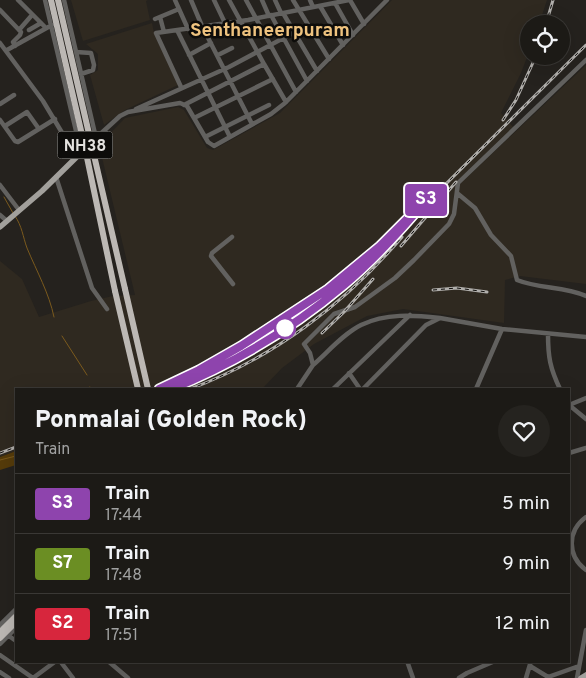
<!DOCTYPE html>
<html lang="en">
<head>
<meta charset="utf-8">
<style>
  body { margin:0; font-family:Overpass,sans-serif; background:#25231f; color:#f1f3f6; height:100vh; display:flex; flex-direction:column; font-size:19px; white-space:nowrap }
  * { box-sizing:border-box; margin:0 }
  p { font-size:16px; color:#a0a1a1 }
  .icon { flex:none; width:28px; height:28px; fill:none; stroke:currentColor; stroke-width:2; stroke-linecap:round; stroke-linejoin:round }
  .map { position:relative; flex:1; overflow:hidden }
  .panel { position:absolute; left:15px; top:388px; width:555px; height:275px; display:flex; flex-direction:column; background:#1c1a16; border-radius:0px; box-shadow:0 5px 20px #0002,0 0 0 1px #3a3835 }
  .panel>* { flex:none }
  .badge { padding:0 10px; border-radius:4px; font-size:18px; line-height:32px }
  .controls { position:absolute; left:520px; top:15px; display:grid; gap:10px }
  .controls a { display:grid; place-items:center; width:50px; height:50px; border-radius:50%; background:#1c1a16; box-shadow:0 5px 20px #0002,0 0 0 1px #3a3835; font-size:25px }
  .map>.badge { position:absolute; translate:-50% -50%; box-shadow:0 0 0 2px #fff }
  .round { display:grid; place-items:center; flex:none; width:52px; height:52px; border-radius:26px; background:#25231f }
  .summary { display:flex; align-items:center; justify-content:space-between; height:85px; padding:0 20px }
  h1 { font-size:24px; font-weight:800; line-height:38px }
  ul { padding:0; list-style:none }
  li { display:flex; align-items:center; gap:15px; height:60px; padding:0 20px; border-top:1px solid #3a3835 }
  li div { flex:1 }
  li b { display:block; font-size:19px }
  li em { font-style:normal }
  li .badge { min-width:55px; font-weight:700; text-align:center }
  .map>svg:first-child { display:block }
</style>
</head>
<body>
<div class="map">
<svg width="586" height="678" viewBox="0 0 586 678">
  <rect width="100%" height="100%" fill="#25221e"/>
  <path fill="#2f2920" d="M 71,0 L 148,0 L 146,1 L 150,20 L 83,41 Z
    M 392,0 L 547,0 L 539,24 L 529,24 L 529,52 L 521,73 L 501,113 L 513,127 L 460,184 L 586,65 L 586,284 L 520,276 L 505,280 L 504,323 L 403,309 L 367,316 L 314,344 L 282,368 L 262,389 L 16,389 L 16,451 L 0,457 L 0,261 L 22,279 L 39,317 L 91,301 L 113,296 L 135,295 L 99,145 L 125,118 L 178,107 L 184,110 L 207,148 L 213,150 L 280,113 Z
    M 152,23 L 154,33 L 178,85 L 125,110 L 104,125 L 90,75 L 98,70 L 98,54 L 86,44 Z"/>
  <path fill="#553b0a" d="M 16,451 L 16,465 L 0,470 L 0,457 Z"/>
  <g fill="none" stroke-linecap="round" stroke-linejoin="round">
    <path stroke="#7b5a1d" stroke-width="1" d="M 4,197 L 13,213
      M 15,216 C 22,226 23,237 27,248 C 37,272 49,293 54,317
      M 62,336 L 87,375
      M 90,387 L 91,389
      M 0,460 L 16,456"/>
    <path stroke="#62615f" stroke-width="4.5" d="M 18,0 L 46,28
      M 45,0 L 81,152
      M 64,0 L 96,138 L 120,116 L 128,112 L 180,103 L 187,106 L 208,142 L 214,146 L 271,114 L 285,103 L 387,0
      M 175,0 L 188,29
      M 191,0 L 202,26 L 252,124
      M 214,0 L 225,23
      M 229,0 L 264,64
      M 246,0 L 296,92
      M 262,0 L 269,16
      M 275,0 L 281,13
      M 293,0 L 329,59
      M 310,0 L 313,7
      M 350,0 L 364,24
      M 335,3 L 353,35
      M 320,6 L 343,45
      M 0,10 L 21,32 L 20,35 L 13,42 L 15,46
      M 283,13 L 317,71
      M 271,15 L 307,81
      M 160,17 L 164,32
      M 155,19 L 179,9
      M 19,30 L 32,15
      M 29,30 L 41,23
      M 177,30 L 230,137
      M 0,43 L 43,101 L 76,156
      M 7,50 L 52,25
      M 76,52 L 91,53 L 94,65 L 93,70 L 81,74
      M 189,55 L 211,43
      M 218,55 L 232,48
      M 181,87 L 156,33 L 248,20 L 349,0
      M 0,104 L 14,95
      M 184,105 L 264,64 L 286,102
      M 136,109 L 229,67 L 308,25
      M 194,118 L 273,79
      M 0,120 L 15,141 L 18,142 L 55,119
      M 5,126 L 27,112 L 39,129
      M 205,137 L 269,105
      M 56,177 L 92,288 L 107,309
      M 0,185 L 19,210
      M 457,193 L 475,208 L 491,235 L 511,256 L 517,280 C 539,289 565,286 586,296
      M 0,215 L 7,221
      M 232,237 L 212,253 L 211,256 L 233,284
      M 548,334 C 548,357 550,368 560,389
      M 313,365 C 328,352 343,334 361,325 C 386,313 413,315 440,318
      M 349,373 L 360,389
      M 297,389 L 313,365 L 310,353 L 304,344 L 334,314 L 355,307 L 395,278 L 414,260 L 449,224 L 454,214 L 458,183 L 586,60
      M 333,389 L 410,315
      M 363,389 L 426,325 L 440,318 L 502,329 L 586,337
      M 476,389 L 502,329
      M 569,405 L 586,419
      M 569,405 L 586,398
      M 569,453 L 586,448
      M 586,517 C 567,531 567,556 586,570
      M 0,625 L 16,609
      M 9,636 L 16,641
      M 0,644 L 16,628
      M 0,655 L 33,678 L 56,661
      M 60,661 L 73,678
      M 108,661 L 128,678
      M 407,661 L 413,678
      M 530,666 L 548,677 L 579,666
      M 0,672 L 9,678
      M 459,678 L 467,673 L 495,661
      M 526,678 L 531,661
      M 577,678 L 586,630"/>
    <path stroke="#a2a09c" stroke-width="5.5" d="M 0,227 L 42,191 L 96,138
      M 581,678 L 586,675"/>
    <path stroke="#bcb8b4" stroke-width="6" d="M 125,289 L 148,389
      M 115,291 L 138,389
      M 0,632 L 16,616
      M 0,638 L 16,622"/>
    <defs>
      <path id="rail" d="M 546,24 L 553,0
        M 503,120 L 516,100 L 536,56
        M 401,246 L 456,182
        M 433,290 L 457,288 L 487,292
        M 322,333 L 343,313 L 373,279
        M 204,367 L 259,335 L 337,282
        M 171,389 C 234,364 292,327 345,284 L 586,45
        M 190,389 C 273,358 345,304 402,237
        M 0,453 L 16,447"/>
    </defs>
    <use href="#rail" stroke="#b0aeab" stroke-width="3"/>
    <use href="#rail" stroke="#0d0c0a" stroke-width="1" stroke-dasharray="4" stroke-linecap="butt"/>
    <path stroke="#bcb8b4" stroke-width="6" d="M 51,0 L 85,148 L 115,291
      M 58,0 L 125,289"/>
  </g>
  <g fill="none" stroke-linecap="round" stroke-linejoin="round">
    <defs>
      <path id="line" d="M 159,389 L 199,370 L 241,346 L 328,289 L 380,246 L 429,197 C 403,228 375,259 344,285 C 293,328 233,364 171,389"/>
    </defs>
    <use href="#line" stroke="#fff" stroke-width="11"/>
    <use href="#line" stroke="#8e44ad" stroke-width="8"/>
  </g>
  <circle fill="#fff" stroke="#8e44ad" stroke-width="2.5" cx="285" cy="328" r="10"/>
  <g text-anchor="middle" stroke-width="5" stroke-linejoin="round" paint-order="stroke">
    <rect fill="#0d0c0a" stroke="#a4a29f" stroke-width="1" x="57.5" y="131.5" width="55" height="27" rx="4"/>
    <g font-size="16" font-weight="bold" fill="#e4e2df">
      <text x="85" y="151">NH38</text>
    </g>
    <g font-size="19" font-weight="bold" fill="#efc37f" stroke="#0d0c0a">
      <text x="270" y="36">Senthaneerpuram</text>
    </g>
  </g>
</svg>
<div class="controls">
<a><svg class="icon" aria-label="locate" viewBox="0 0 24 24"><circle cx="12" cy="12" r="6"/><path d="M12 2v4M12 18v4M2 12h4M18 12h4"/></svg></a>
</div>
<b class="badge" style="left:426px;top:200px;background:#8e44ad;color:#fff">S3</b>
<section class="panel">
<div class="summary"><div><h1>Ponmalai (Golden Rock)</h1><p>Train</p></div><a class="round"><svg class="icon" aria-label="heart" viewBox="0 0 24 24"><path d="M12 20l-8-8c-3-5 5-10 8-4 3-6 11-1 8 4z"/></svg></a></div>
<ul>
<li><span class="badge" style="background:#8e44ad;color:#fff">S3</span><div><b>Train</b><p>17:44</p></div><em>5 min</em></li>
<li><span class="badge" style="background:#6b8e23;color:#fff">S7</span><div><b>Train</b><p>17:48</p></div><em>9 min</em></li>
<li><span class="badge" style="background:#d7263d;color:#fff">S2</span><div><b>Train</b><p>17:51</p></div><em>12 min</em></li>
</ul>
</section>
</div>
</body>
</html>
